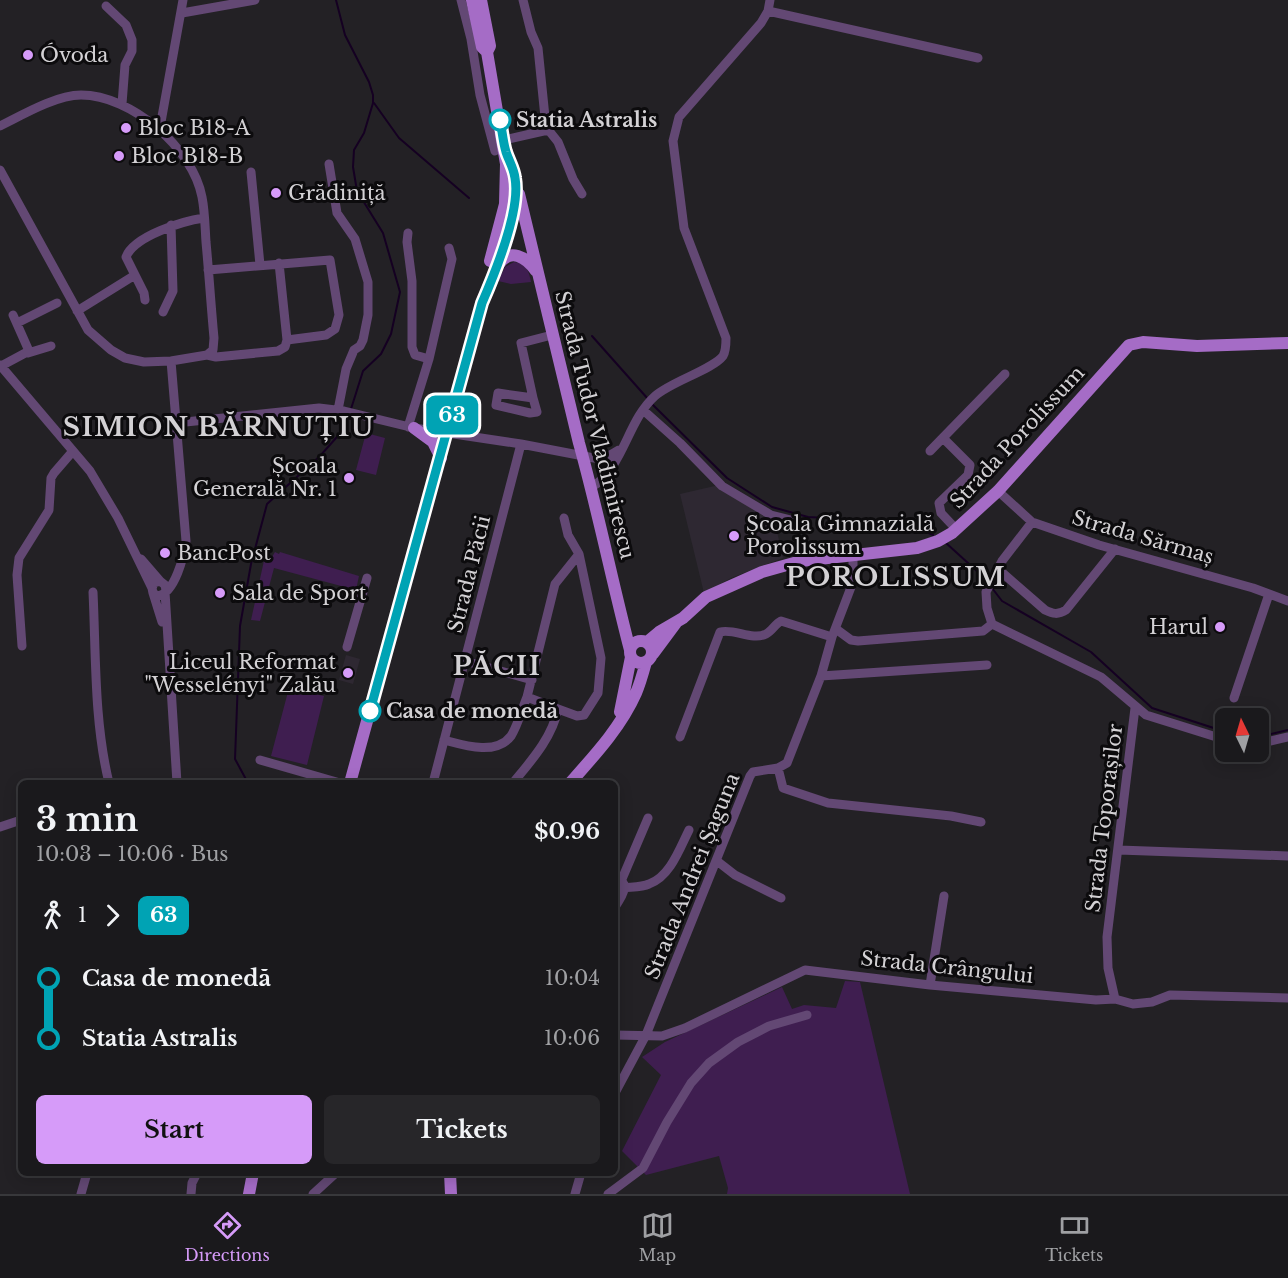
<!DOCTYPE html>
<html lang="en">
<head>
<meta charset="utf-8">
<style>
  body { margin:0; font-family:"Libre Baskerville",serif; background:#272629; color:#f1f3f6; height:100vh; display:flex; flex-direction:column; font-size:22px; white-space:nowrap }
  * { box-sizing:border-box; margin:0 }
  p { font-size:20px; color:#9fa0a3 }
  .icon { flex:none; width:33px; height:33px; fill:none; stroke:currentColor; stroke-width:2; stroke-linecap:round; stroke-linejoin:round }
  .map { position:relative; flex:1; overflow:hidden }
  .side { position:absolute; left:18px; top:780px; width:600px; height:396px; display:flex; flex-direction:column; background:#1a191c; border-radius:9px; box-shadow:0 3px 15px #0003,0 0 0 2px #38383b }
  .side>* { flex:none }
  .badge { padding:0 12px; border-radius:9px; font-size:21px; line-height:39px }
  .needle { width:39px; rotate:355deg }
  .buttons { position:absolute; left:1215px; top:708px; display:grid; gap:12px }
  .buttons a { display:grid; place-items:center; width:54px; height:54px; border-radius:9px; background:#1a191c; box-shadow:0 3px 15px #0003,0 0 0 2px #38383b; font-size:30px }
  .map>.badge { position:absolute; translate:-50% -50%; box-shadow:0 0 0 3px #fff }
  .legs { display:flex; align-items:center; gap:9px; height:66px; padding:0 18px; font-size:20px }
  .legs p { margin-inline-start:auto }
  .summary { display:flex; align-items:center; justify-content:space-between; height:102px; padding:0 18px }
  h1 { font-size:33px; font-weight:800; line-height:45px }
  .button { display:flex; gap:12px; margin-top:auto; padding:12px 18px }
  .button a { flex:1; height:69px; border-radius:9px; background:#d69bf9; color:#111; font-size:24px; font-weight:800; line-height:69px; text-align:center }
  .button a+a { background:#272629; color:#f1f3f6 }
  ul { padding:0 18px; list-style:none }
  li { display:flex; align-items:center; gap:21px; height:60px; font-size:22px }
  li i { display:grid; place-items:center; width:9px; height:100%; margin:0 8px; background:currentColor }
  li i::after { content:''; width:15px; height:15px; margin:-8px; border:4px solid; border-radius:50%; background:#1a191c }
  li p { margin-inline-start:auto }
  li:first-child i { background:linear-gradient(#0000 50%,currentColor 0) }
  li:last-child i { background:linear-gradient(currentColor 50%,#0000 0) }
  .dock { display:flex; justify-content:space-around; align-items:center; height:84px; border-top:2px solid #38383b; background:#1a191c; font-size:16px; color:#9fa0a3 }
  .dock a { display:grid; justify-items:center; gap:3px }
  .dock .active { color:#d69bf9 }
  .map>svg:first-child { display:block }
</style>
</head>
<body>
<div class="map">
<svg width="1288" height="1194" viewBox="0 0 1288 1194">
  <rect width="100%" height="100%" fill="#232125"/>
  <path fill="#2e2832" d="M 719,485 L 773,514 L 783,558 L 731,578 L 704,593 L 680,494 Z
    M 346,655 L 360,659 L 353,684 L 339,680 Z"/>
  <path fill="#3f1e50" d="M 514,262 C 526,263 529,271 531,282 L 511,284 L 498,281 L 505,267 Z
    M 366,433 L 385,438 L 376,475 L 356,470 Z
    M 275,552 L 279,554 L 280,552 L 359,576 L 356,590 L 274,568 L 260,621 L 251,620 L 265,556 L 272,557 Z
    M 289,688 L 324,696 L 307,765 L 271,756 Z
    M 845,981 L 860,982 L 910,1194 L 727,1194 L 728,1188 L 719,1156 L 646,1175 L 622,1151 L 661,1075 L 642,1057 L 665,1042 L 782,987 L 792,1009 L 804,1005 L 836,1008 Z"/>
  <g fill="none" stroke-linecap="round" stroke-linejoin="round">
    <path stroke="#150022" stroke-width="2" d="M 336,0 L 345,35 L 369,82 L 373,95 L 373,103 L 364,133 L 354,150 L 353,167 L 357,191 L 383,233 L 400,292 L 391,334 L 381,354 L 363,371 L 351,409
      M 374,103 L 399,138 L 469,198
      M 592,336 L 648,399
      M 652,404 L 727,478 L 772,507 L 808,517 L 844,519 L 864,524 L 914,526 L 933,535
      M 946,543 L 979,573 L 988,584
      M 992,588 L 1002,601 L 1091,652 L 1152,708 L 1226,732
      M 1258,737 L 1288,730
      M 248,783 L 235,759 L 240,626 L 251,564 L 267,504 L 320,456 L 344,429 L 349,415"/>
    <path stroke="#634874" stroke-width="9" d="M 461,0 L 471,39 L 480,95 L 495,151
      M 523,0 L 531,32 L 538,48 L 546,127 L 558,142 L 573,179 L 582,194
      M 106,6 L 126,25 L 132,40 L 132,51 L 125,65 L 122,104
      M 768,11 L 978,58
      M 182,13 L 255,0
      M 0,126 C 22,115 56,95 81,95 C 131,95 193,148 202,197 C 205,212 205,228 206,242 C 209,274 211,306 214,338 L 213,350 L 207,355 L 171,361 L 144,362 L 125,358 L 111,350 L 88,330 L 0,170
      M 157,128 L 161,122 L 183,0
      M 504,140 L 548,130
      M 329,164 L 337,213 L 355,239 L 368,282 L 368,315 L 363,340 L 360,346 L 354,350 L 346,369 L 338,410
      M 251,172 L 260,265
      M 408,233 L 407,242 L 412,281 L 412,347 L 415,355 L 429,359
      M 208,270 L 330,260 L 339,315 L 335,329 L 326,335 L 287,340
      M 145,300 L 144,293 L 126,257 C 134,236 183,221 204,218
      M 77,311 L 135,275
      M 163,312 L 173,291 L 171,225
      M 17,323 L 57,303
      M 28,353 L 51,346
      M 207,355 L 216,357 L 278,351 L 285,347 L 287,340 L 279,263
      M 0,365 L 90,471 L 118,518 L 152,588
      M 1,366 L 29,351 L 13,315
      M 533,398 L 537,412 L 530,413 L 496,405 L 498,393 L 533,398 L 521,343 L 552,335
      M 643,410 L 680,443 L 722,486 L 771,515 L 799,522
      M 176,423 L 319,408 L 344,411 L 414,428 L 521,444 L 594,458 L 607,457 L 619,450
      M 408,427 L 429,359 L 452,259 L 449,248
      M 943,438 L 970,465 L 968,475 L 939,503 L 941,513 L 956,529
      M 930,451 L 1005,374
      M 592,487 C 624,467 627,421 655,396 C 672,381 712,370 723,356 C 726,351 726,344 726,338 L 684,228 L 673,141 L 679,117 L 761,23 L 768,11 L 770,0
      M 998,491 L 1032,522 L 1099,545 L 1253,588 L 1288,601
      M 1032,522 L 1002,561 L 986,592 L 987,608 L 992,624 L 1101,677 L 1146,715 L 1226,740
      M 141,559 L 160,581
      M 998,569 L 1045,610 C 1053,614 1058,615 1066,610 L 1115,549
      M 166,590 L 165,585 L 160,581 L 154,583 L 152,588 L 153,593 L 158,596 C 175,593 184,556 186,541 L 171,361
      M 93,592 C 96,656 94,721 109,783
      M 165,592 L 177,783
      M 153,593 L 162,622
      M 836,629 L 851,640 L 858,641 L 983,631 L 992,624
      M 22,646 L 17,575 L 19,558 L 49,510 L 51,478 L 54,473 L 73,451
      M 347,647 L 367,578
      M 465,661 L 532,680
      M 821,676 L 987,665
      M 1234,698 L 1269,594
      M 558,709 L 577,716 L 584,715 L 598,693 L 601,658 L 579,554 L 568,535 L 564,518
      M 680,737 L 720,632 C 734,628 752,641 766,634 C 772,631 775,624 781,621 L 832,637
      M 444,740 C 463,745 496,756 511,736 C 518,725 522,709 527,697
      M 1258,744 L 1288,737
      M 260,760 L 340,783
      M 778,768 L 783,788 L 828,803 L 951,816 L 981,822
      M 433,783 L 521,444
      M 513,783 C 531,761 552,738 558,709 L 527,697 L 555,584 L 579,554
      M 0,827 L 21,820
      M 1119,850 L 1288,856
      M 717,861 L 735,875 L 781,898
      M 615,875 C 631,884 623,895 615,907
      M 622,879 L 648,818
      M 624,888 C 632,887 642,887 649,884 C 670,877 680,848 689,830
      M 930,985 L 944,896
      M 1115,999 L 1108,968 L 1107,937 L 1135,708
      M 615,1035 L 662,1036 L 685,1028 L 805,970 L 930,985 L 1096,1000 L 1115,999 L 1133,1004 L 1152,1002 L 1170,995 L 1288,998
      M 615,1093 L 646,1035 L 750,776 L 753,772 L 778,768 L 787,763 L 821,676 L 832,637 L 853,582 L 853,556
      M 81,1194 L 87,1173
      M 191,1194 L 192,1183 L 197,1173
      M 313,1194 L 336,1173
      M 575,1194 L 581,1173
      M 608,1194 L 643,1168 L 667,1122 L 691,1083 L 709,1063 L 738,1042 L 769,1026 L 807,1015"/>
    <path stroke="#a56cc6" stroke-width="12" d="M 472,0 L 482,47 L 487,52
      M 481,0 L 490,46 L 487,52 L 506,164 L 505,204 L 490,261
      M 519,194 L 579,443 C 598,511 612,581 630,650
      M 498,265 C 510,247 526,257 536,271
      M 414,428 L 433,442 L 441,458
      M630 652a11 11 0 1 1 22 0a11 11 0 1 1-22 0Z
      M 647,642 L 659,632 L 683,618 L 706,597 L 762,572 L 801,561 L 917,548 L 938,541 L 952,533 L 998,491 L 1129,345 L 1143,342 L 1197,346 L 1288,343
      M 653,654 L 676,623
      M 620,712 L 631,657
      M 350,783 L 482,303 C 496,271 518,216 515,181 C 514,170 509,160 505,150
      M 570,783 C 594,756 621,727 636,693 C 640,684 643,673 646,662
      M 450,1173 L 451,1194
      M 249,1194 L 253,1173"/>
  </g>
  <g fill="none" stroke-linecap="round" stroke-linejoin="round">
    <defs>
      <path id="line-1" d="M 370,711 L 482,303 C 495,273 521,211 515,178 C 514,169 509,161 506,152 C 503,142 502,130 500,120"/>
    </defs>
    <use href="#line-1" stroke="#fff" stroke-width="14"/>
    <use href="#line-1" stroke="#00a3b4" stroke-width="9"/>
  </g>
  <g fill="#d69bf9" stroke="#0c0b0d" stroke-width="2">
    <circle cx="28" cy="55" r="6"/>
    <circle cx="126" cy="128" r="6"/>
    <circle cx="119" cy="156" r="6"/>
    <circle cx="276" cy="193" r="6"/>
    <circle cx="349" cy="478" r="6"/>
    <circle cx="734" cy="536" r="6"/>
    <circle cx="165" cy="553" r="6"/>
    <circle cx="220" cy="593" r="6"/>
    <circle cx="1220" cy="627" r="6"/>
    <circle cx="348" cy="673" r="6"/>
  </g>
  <g fill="#fff" stroke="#00a3b4" stroke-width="3">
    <circle cx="500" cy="120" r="10"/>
    <circle cx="370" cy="711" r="10"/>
  </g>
  <g text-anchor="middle" stroke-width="6" stroke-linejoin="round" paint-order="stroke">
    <g font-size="20" fill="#d3d1d4" stroke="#0c0b0d" text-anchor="start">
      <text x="40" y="62">Óvoda</text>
      <text x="138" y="135">Bloc B18-A</text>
      <text x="131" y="163">Bloc B18-B</text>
      <text x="288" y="200">Grădiniță</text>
      <text x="337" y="473" text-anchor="end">Școala<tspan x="337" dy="23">Generală Nr. 1</tspan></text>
      <text x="746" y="531">Școala Gimnazială<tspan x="746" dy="23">Porolissum</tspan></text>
      <text x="177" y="560">BancPost</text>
      <text x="232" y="600">Sala de Sport</text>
      <text x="1208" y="634" text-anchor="end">Harul</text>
      <text x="336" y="669" text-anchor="end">Liceul Reformat<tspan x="336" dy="23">"Wesselényi" Zalău</tspan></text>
    </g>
    <g font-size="20" font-weight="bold" fill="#d3d1d4" stroke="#0c0b0d" text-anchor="start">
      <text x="516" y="127">Statia Astralis</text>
      <text x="386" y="718">Casa de monedă</text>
    </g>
    <g font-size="20" fill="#d3d1d4" stroke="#0c0b0d">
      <text transform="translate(595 425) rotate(76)" y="7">Strada Tudor Vladimirescu</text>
      <text transform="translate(1017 437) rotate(-47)" y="7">Strada Porolissum</text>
      <text transform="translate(1143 537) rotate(16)" y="7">Strada Sărmaș</text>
      <text transform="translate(469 574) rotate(-76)" y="7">Strada Păcii</text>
      <text transform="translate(1104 818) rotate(-83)" y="7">Strada Toporașilor</text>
      <text transform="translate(692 876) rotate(-68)" y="7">Strada Andrei Șaguna</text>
      <text transform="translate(947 967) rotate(6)" y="7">Strada Crângului</text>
    </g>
    <g font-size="26" font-weight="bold" letter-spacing="1.5" fill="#d3d1d4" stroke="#0c0b0d">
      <text x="219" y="436">SIMION BĂRNUȚIU</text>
      <text x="896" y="586">POROLISSUM</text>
      <text x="497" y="675">PĂCII</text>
    </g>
  </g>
</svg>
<div class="buttons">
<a><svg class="needle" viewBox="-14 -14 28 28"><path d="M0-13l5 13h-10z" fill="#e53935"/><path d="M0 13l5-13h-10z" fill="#9fa0a3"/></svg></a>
</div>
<b class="badge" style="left:452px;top:415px;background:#00a3b4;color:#fff">63</b>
<section class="side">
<div class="summary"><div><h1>3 min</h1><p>10:03 – 10:06 · Bus</p></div><b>$0.96</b></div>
<div class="legs"><svg class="icon" aria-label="walk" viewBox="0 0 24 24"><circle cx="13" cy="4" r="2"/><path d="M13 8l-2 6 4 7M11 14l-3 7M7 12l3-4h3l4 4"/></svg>1<svg class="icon" aria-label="forward" viewBox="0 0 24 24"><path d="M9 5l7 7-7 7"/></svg><b class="badge" style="background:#00a3b4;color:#fff">63</b></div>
<ul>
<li><i style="color:#00a3b4"></i><b>Casa de monedă</b><p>10:04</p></li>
<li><i style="color:#00a3b4"></i><b>Statia Astralis</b><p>10:06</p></li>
</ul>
<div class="button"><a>Start</a><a>Tickets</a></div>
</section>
</div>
<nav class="dock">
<a class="active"><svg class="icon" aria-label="directions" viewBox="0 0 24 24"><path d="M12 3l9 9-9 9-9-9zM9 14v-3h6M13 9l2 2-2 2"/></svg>Directions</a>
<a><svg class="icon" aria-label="map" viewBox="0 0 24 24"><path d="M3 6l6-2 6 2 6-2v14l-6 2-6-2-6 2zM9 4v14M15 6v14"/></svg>Map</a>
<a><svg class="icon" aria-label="tickets" viewBox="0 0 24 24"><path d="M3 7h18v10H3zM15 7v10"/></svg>Tickets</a>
</nav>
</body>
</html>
